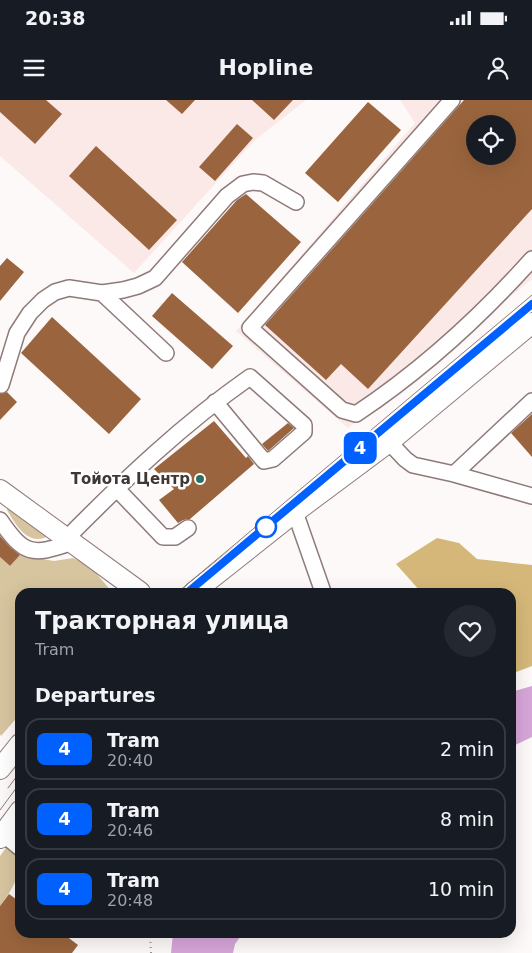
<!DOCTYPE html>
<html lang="en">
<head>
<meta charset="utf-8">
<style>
  body { margin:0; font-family:"DejaVu Sans",sans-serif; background:#242831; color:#f1f3f6; height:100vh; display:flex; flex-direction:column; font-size:19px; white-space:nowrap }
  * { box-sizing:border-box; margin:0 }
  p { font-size:16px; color:#9ea1a6 }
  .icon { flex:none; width:28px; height:28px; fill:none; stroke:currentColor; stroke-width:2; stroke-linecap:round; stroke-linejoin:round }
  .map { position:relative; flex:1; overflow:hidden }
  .panel { position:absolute; left:15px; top:488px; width:501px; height:350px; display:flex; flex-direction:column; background:#171b24; border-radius:15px; box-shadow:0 5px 20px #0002 }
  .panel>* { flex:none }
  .badge { padding:0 10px; border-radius:8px; font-size:18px; line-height:32px }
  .buttons { position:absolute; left:466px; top:15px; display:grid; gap:10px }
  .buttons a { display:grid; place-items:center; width:50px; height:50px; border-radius:50%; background:#171b24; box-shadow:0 5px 20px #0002; font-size:25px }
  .map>.badge { position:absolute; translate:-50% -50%; box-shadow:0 0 0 2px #fff }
  h2 { padding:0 20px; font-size:19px; line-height:45px }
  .round { display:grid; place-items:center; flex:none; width:52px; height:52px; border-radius:26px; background:#242831 }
  .head { display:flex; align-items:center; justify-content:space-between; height:85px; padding:0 20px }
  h1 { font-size:24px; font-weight:700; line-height:38px }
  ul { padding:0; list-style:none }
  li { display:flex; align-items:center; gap:15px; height:62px; margin:0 10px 8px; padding:0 10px; border:2px solid #363941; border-radius:15px }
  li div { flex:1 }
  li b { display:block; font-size:19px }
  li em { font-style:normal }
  li .badge { min-width:55px; font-weight:700; text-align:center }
  .status { display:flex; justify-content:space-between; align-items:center; height:35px; padding:0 25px; background:#171b24; direction:ltr }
  .status svg { height:14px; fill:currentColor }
  header { display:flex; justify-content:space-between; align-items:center; height:65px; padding:0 20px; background:#171b24; font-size:22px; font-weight:700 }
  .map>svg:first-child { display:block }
</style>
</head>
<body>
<div class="status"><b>20:38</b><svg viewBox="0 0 49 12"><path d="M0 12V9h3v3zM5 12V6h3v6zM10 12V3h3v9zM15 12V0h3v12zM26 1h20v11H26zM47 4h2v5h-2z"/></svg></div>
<header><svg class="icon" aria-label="menu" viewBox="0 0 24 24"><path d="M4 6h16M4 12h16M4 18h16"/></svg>Hopline<svg class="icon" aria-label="person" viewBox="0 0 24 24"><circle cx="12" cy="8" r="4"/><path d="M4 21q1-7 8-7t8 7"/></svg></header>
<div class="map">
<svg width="532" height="853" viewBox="0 0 532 853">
  <rect width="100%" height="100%" fill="#fdf9f8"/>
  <path fill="#fbe9e7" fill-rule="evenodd" d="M 0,0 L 306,0 L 255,40 L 134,173 L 0,56 Z
    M 400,0 L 532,0 L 532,179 L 348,328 L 236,231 L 415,23 ZM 475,24 L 508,24 L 508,56 L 475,56 Z"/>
  <path fill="#d7c59f" d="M 10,398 L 54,430 C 51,433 47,437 44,438 C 26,444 14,422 7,410 Z
    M 20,455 L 54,461 L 73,458 L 90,466 L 112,492 L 20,492 L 20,614 L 1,636 L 0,634 L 0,457 L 10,466 Z
    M 8,745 L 20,757 C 20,777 12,790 0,806 L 0,756 Z"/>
  <path fill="#d5b879" d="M 437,438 L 459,443 L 477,459 L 532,465 L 532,566 L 511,574 L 511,492 L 421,492 L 396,464 Z"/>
  <path fill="#d6a6d8" d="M 532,586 L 532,637 L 511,647 L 511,592 Z
    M 173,833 L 174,832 L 243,833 L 235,844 L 233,853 L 171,853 Z"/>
  <path fill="#9a653e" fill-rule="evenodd" d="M 0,0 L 46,0 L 62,14 L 35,44 L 0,12 Z
    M 166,0 L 195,0 L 182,14 Z
    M 252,0 L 293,0 L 274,20 Z
    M 464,0 L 532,0 L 532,109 L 368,289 L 341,264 L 326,280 L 265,225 ZM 475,24 L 508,24 L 508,56 L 475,56 Z
    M 368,2 L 401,30 L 338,102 L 305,73 Z
    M 237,24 L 253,38 L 215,81 L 199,67 Z
    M 96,46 L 177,120 L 149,150 L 69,76 Z
    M 246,94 L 301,142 L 238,213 L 182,162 L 237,100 Z
    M 7,158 L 24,172 L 0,201 L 0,166 Z
    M 172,193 L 233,246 L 212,269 L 152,216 Z
    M 52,217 L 141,299 L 109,334 L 21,253 Z
    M 7,292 L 17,302 L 0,320 L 0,294 Z
    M 532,314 L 532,357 L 511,333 Z
    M 214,321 L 246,358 L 248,356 L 254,364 L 190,419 L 183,420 L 178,423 L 159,400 L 174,389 L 154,369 Z
    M 288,323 L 294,328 L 268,351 L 262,344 Z
    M 0,436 L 10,447 L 20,455 L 10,466 L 0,457 Z
    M 9,794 L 20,802 L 20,832 L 61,832 L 78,845 L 72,853 L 0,853 L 0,806 Z"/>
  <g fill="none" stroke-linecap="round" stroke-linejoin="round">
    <defs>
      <path id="minor" d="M 452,0 L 250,228 L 342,310 L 356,314 C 419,272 481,216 532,159
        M 102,193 L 166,253
        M 1,285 L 17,233 L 30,213 L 43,200 L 55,192 L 69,188 L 102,193 L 123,190 L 138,186 L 155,178 L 227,96 L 243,84 L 253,82 L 263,83 L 296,102
        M 389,342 L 405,359 L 413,365 L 454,374 L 532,396
        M 454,374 L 532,301
        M 116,388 L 163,437 L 175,437 L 188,428
        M 295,412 L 323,492
        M 0,420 C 24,455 32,456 70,443
        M 66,439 C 123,381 183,324 250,277 L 304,325 L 304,332 L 273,359 L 264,361 L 215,302
        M 3,734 L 20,748"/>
      <path id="major" d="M 0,390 L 140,492
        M 194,492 L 295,412 L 389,342 L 532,223
        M 0,669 L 20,644
        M 0,738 L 20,711"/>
    </defs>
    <use href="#minor" stroke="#8e7b79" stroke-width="18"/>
    <use href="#major" stroke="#8e7b79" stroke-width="22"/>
    <path stroke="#979190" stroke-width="2" stroke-dasharray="1 4" stroke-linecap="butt" d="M 150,832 L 151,853"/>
    <use href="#minor" stroke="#fff" stroke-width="15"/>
    <use href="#major" stroke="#fff" stroke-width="20"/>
    <path stroke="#857e7d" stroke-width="1" d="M 178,492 L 532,195
      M 8,688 L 20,672
      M 0,710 L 20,683"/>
  </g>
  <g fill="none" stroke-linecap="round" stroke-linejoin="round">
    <defs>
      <path id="line" d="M 188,492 L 532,204"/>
    </defs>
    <use href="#line" stroke="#fff" stroke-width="11"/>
    <use href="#line" stroke="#0061ff" stroke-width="8"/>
  </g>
  <circle fill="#2d7062" stroke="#fff" stroke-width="2" cx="200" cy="379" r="5"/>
  <circle fill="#fff" stroke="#0061ff" stroke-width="2.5" cx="266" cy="427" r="10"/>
  <g text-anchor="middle" stroke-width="5" stroke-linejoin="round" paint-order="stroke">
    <g font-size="15" font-weight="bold" fill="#3f3736" stroke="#fff" text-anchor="end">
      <text x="190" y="384">Тойота Центр</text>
    </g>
  </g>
</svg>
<div class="buttons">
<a><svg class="icon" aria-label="locate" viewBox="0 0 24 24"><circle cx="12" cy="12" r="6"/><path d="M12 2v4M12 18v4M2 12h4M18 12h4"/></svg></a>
</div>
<b class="badge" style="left:360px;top:348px;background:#0061ff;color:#fff">4</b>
<section class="panel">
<div class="head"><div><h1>Тракторная улица</h1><p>Tram</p></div><a class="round"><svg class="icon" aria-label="heart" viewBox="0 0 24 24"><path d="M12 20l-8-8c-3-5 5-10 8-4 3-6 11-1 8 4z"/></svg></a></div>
<h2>Departures</h2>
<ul>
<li><span class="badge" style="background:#0061ff;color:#fff">4</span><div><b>Tram</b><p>20:40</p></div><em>2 min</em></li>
<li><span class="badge" style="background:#0061ff;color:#fff">4</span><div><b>Tram</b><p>20:46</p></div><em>8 min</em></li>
<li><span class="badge" style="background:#0061ff;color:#fff">4</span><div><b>Tram</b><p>20:48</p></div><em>10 min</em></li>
</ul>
</section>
</div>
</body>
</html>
